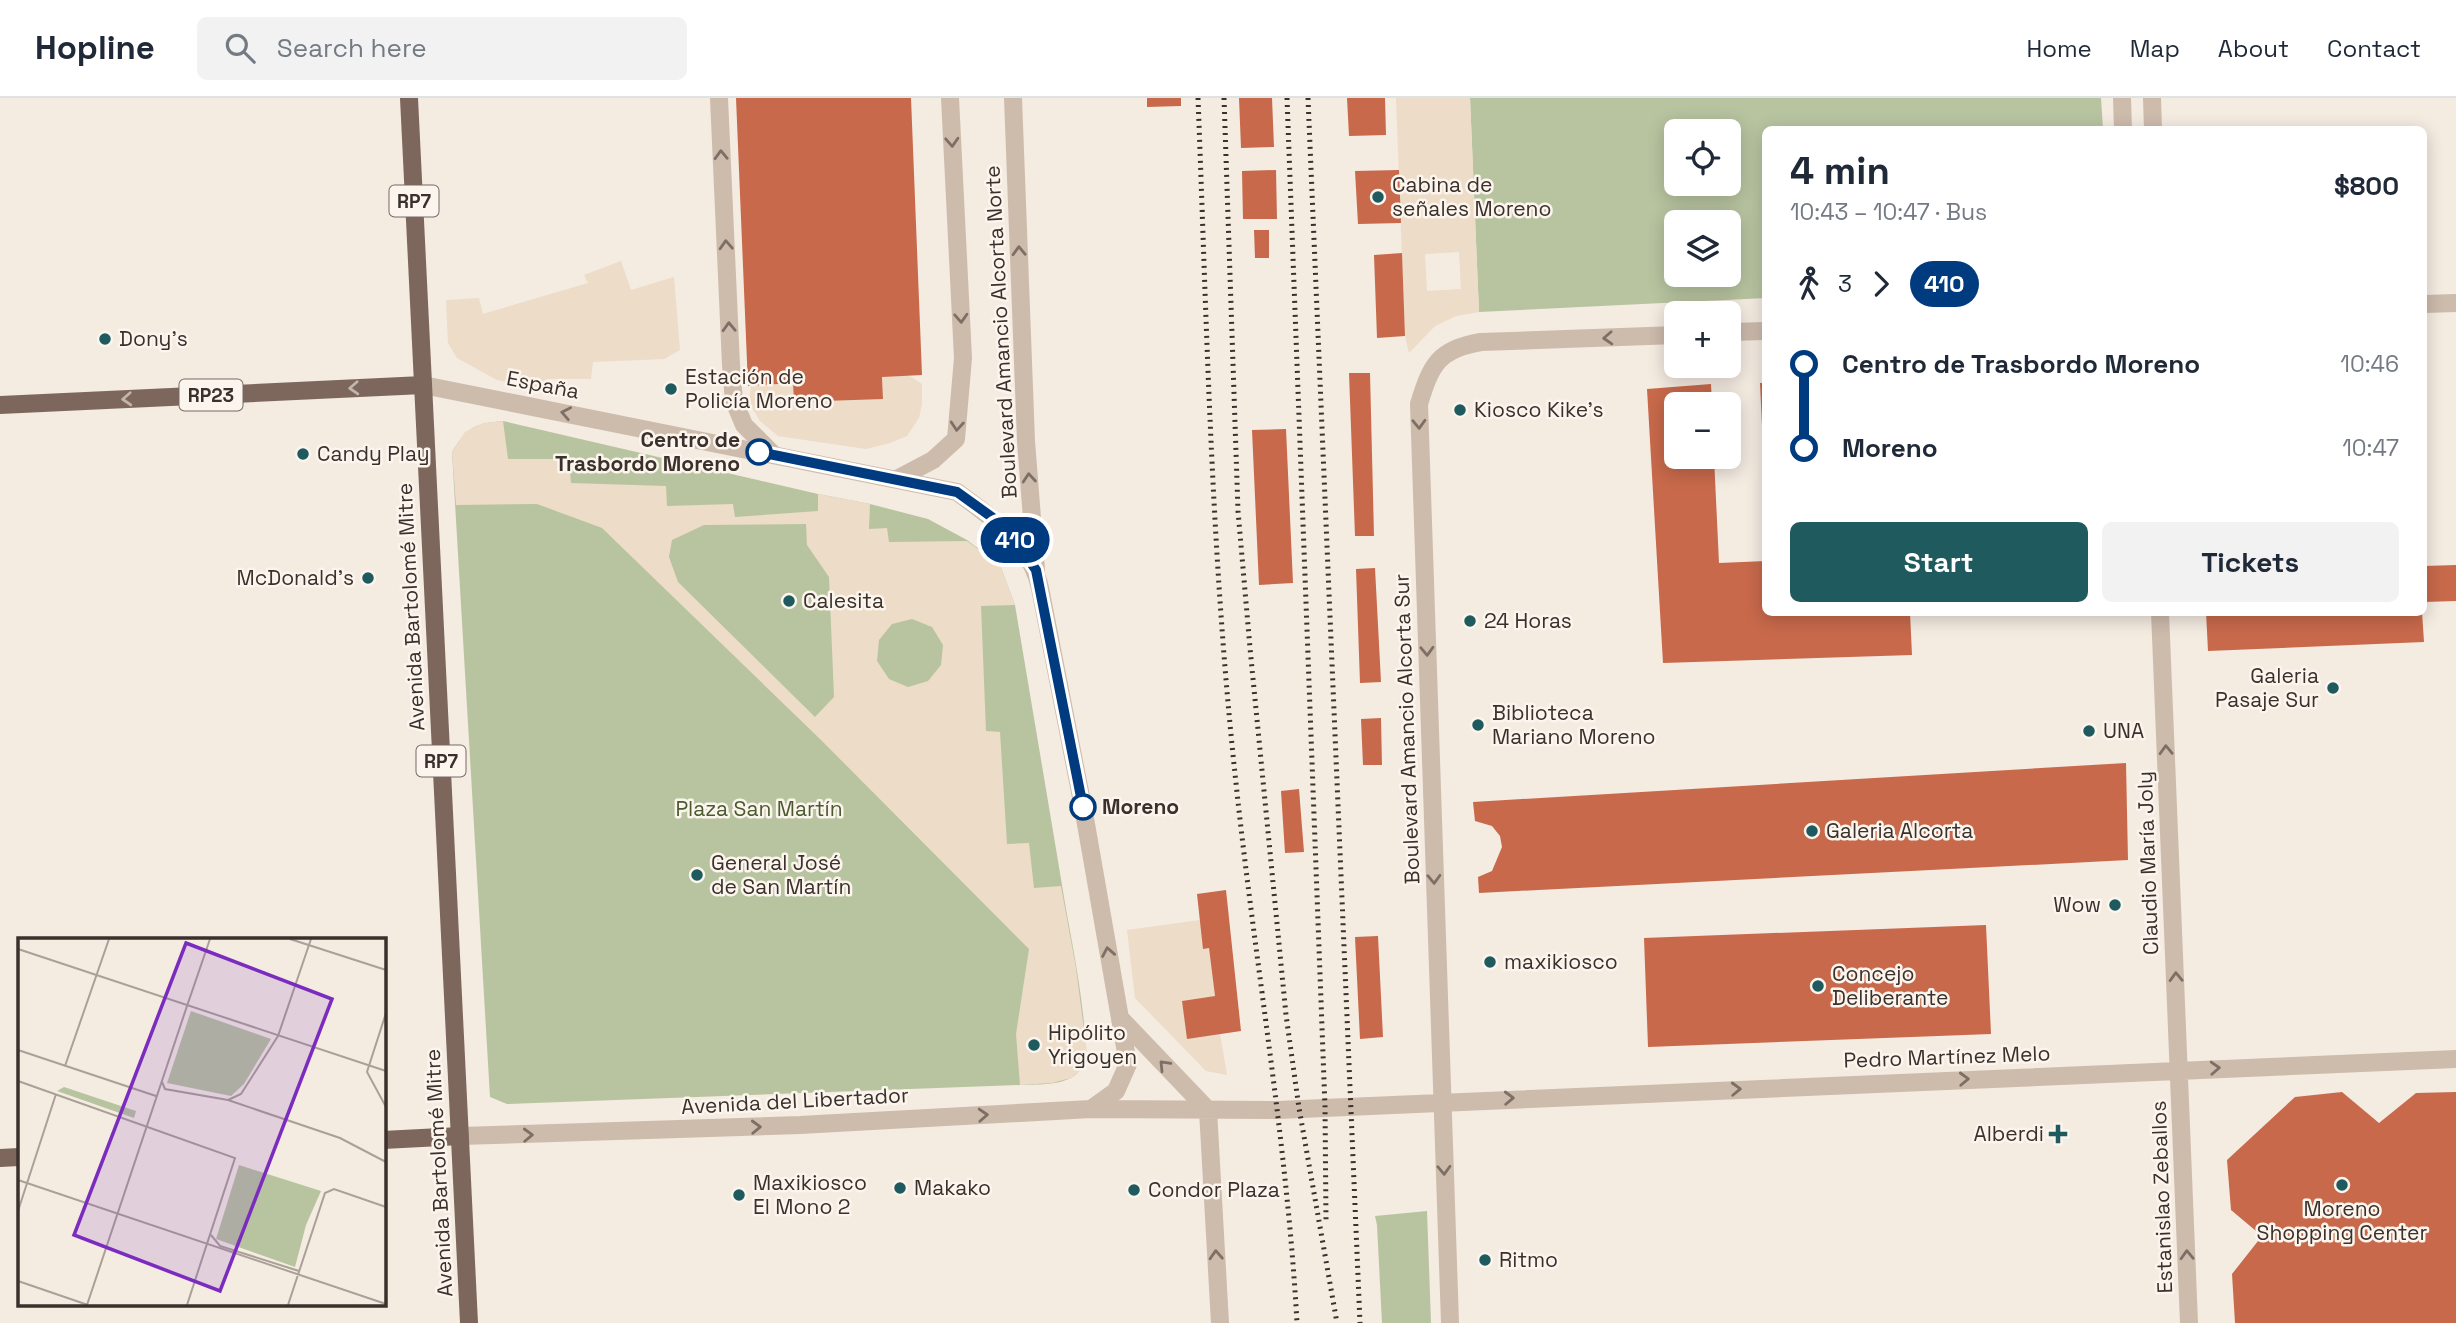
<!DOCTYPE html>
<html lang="en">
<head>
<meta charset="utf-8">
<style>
  body { margin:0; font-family:"Space Grotesk",sans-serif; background:#f2f2f3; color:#1f2937; height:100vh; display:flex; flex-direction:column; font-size:26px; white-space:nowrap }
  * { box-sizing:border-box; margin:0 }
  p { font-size:23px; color:#747a83 }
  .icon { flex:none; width:38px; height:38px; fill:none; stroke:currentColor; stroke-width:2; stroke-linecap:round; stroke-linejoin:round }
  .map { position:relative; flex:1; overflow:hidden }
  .side { position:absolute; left:1762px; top:28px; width:665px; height:490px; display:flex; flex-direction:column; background:#fff; border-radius:10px; box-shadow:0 4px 18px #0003 }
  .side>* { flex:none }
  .badge { padding:0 14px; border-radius:23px; font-size:24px; line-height:46px }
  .tools { position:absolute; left:1664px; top:21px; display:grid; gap:14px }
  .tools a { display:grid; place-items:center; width:77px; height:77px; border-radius:10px; background:#fff; box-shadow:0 4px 18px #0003; font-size:35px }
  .map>.badge { position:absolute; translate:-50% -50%; box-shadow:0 0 0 4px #fff }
  .legs { display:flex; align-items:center; gap:10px; height:77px; padding:0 28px; font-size:23px }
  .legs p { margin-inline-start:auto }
  .head { display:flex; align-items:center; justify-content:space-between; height:119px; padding:0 28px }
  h1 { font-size:38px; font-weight:800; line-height:52px }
  .cta { display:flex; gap:14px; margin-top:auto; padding:14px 28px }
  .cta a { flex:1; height:80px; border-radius:10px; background:#1f5a5e; color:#fff; font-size:28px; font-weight:800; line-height:80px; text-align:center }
  .cta a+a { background:#f2f2f3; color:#1f2937 }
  ul { padding:0 28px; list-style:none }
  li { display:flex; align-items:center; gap:24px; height:84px; font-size:26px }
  li i { display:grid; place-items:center; width:10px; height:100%; margin:0 9px; background:currentColor }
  li i::after { content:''; width:18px; height:18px; margin:-9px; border:5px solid; border-radius:50%; background:#fff }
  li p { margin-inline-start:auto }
  li:first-child i { background:linear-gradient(#0000 50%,currentColor 0) }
  li:last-child i { background:linear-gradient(currentColor 50%,#0000 0) }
  header { display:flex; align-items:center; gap:42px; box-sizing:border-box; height:98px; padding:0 35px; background:#fff; border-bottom:2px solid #e0e1e3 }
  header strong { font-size:33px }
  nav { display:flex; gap:38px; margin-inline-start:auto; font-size:24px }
  .search { width:490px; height:63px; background:#f2f2f3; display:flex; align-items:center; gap:18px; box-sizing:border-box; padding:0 24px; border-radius:10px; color:#747a83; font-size:26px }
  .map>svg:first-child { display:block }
</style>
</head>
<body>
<header>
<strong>Hopline</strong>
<div class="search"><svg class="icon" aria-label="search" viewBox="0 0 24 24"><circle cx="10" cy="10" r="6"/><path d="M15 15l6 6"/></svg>Search here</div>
<nav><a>Home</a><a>Map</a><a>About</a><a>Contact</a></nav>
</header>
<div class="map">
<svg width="2456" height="1225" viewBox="0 0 2456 1225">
  <rect width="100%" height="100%" fill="#f4ebe1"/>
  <path fill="#b8c4a0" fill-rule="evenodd" d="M 1470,0 L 2101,0 L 2103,31 L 1766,32 L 1766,200 L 1479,214 ZM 1676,33 L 1729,33 L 1729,86 L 1676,86 ZM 1676,124 L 1729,124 L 1729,177 L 1676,177 Z
    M 503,323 L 818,396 L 870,406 L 928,421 L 967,442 L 1000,467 L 1015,507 C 1032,608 1049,709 1066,811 C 1071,840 1093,946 1082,968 C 1073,989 1038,986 1020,987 L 507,1006 L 490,999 L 452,354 C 468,329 473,326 503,323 Z
    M 1427,1113 L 1431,1225 L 1382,1225 L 1377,1127 L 1375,1118 Z"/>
  <path fill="#ecdcc8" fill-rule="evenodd" d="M 781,0 L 794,304 L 883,300 L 879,196 L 908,277 L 922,286 L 922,306 L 919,320 L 907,338 L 890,345 L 866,351 L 778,338 L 760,323 L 749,305 Z
    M 1396,0 L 1470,0 L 1479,214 L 1456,218 L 1435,228 L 1409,255 L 1405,238 ZM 1459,154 L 1461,191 L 1427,193 L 1425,156 Z
    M 621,163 L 631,192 L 674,179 L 680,252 L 664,261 L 593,264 L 591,281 L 547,281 L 546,291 L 497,282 L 457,260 L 448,245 L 446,202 L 479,200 L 483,216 L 588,185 L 584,177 Z
    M 503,323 L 508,361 L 569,361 L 571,385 L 666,388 L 667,408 L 733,406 L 735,419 L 818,413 L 818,396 L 870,406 L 869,431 L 887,430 L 889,444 L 967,443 L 1000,467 L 1015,507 L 981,508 L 986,633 L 1000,634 L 1007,746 L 1029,745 L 1034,790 L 1061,788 L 1076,870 L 1087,955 L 1082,971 L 1071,980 L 1052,985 L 1020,987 L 1016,936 L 1029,851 L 821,642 L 602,430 L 537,406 L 456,407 L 452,354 L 465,334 L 483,325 ZM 806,426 L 807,447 L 829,479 L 834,599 L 815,619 L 678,484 L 669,459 L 672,442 L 704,427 ZM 912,521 L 932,529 L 943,547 L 941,567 L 928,583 L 908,589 L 889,581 L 877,563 L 879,542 L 892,526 Z
    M 1200,822 L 1209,850 L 1215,898 L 1182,903 L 1187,940 L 1220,936 L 1227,977 L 1206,973 L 1135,900 L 1127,832 Z"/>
  <path fill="#c8694b" d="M 736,0 L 911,0 L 922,277 L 882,279 L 883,301 L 794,304 L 793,285 L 748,288 Z
    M 1147,0 L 1181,0 L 1181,8 L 1147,9 Z
    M 1239,0 L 1272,0 L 1274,49 L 1241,50 Z
    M 1347,0 L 1385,0 L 1386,37 L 1349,38 Z
    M 1276,72 L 1277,121 L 1243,121 L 1242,73 Z
    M 1399,72 L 1401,125 L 1358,126 L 1355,73 Z
    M 1254,132 L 1269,132 L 1269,160 L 1255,160 Z
    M 1402,155 L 1405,238 L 1377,240 L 1374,157 Z
    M 1349,275 L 1370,275 L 1374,438 L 1355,438 Z
    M 1760,285 L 1766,285 L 1766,371 L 1764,371 Z
    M 1711,286 L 1712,306 L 1676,306 L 1676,359 L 1714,359 L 1719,465 L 1766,463 L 1766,514 L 1910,514 L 1912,557 L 1663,565 L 1647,291 Z
    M 1286,331 L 1293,485 L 1259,487 L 1252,332 Z
    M 2456,467 L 2456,503 L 2424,504 L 2424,468 Z
    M 1375,470 L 1381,584 L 1360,585 L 1356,471 Z
    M 2206,514 L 2422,514 L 2424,544 L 2208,553 Z
    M 1381,620 L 1382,667 L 1363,667 L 1361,621 Z
    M 2126,665 L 2128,762 L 1479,795 L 1478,779 L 1492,773 L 1502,749 L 1500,738 L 1492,728 L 1475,723 L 1473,704 Z
    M 1299,691 L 1304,754 L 1285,755 L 1281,693 Z
    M 1226,792 L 1241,933 L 1187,941 L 1182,903 L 1215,898 L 1209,850 L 1203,851 L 1197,796 Z
    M 1986,827 L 1991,936 L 1648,949 L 1644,840 Z
    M 1378,838 L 1383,939 L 1360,941 L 1355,839 Z
    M 2342,994 L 2379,1025 L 2416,995 L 2456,994 L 2456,1225 L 2235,1225 L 2232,1176 L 2262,1138 L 2231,1112 L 2227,1062 L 2295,999 Z"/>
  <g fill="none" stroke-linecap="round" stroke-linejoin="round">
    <path stroke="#cdbbac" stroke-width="18" d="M 719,0 L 731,267 L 734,303 L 744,327 L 774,357
      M 897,381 L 933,362 L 956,341 L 963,260 L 950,0"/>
    <path stroke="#cdbbac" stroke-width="18" d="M 1013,0 L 1026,343 L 1036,472
      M 2122,0 L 2123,32"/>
    <path stroke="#cdbbac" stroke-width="18" d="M 2152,0 L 2153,32
      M 2424,206 L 2456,205
      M 1729,234 L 1766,233
      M 423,287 L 957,394 C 992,420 1030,444 1040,490 L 1083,709 L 1128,966 L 1116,993 L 1091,1011
      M 2160,514 L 2189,1225
      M 1121,921 L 1208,1012
      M 1208,1012 L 1220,1225
      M 460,1038 L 800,1027 L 1091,1011 L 1278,1012 L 2456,961
      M 1450,1225 L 1419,306 C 1431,267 1438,251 1481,244 L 1676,237"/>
    <path stroke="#7d675c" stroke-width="18" d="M 409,0 L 469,1225
      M 0,307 L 423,287
      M 383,1042 L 460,1038
      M 0,1060 L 19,1059"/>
    <path stroke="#3b302b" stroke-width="5" stroke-dasharray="2 5" stroke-linecap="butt" d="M 1198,0 C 1207,228 1211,457 1236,685 C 1255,865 1287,1044 1297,1225
      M 1224,0 L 1238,413 L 1250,550 L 1286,917 L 1299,1010 L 1337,1225
      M 1287,0 L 1325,1009 L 1326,1122
      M 1308,0 L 1360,1225"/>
  </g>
  <defs><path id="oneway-chevron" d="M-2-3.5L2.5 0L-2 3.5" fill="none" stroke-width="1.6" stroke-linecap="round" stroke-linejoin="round" transform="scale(1.75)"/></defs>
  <g stroke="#7d6f65">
    <use href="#oneway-chevron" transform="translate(952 44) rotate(87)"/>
    <use href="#oneway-chevron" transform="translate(721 57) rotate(-92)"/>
    <use href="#oneway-chevron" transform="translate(726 147) rotate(-93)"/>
    <use href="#oneway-chevron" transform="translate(1019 153) rotate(-92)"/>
    <use href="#oneway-chevron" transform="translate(961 220) rotate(87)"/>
    <use href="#oneway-chevron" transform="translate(729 229) rotate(-92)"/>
    <use href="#oneway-chevron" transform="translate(1608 240) rotate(177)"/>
    <use href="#oneway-chevron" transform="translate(566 315) rotate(-169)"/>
    <use href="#oneway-chevron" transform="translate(1419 326) rotate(88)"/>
    <use href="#oneway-chevron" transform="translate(957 328) rotate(95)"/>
    <use href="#oneway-chevron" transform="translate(1029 380) rotate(-95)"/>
    <use href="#oneway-chevron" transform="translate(1427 553) rotate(88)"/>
    <use href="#oneway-chevron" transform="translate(2166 652) rotate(-92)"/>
    <use href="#oneway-chevron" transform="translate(1434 781) rotate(88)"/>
    <use href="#oneway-chevron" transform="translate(1108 854) rotate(-100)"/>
    <use href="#oneway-chevron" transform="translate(2176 879) rotate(-92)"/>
    <use href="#oneway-chevron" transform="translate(1164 967) rotate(-134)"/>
    <use href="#oneway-chevron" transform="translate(2215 970) rotate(-3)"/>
    <use href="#oneway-chevron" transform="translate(1964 981) rotate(-2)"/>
    <use href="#oneway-chevron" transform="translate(1736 991) rotate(-2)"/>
    <use href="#oneway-chevron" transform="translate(1509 1000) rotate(-2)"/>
    <use href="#oneway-chevron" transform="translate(983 1017) rotate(-3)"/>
    <use href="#oneway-chevron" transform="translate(756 1029) rotate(-2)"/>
    <use href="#oneway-chevron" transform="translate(528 1037) rotate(-2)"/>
    <use href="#oneway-chevron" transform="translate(1444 1072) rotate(88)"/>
    <use href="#oneway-chevron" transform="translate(1216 1157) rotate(-93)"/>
    <use href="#oneway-chevron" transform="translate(2187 1157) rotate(-92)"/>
  </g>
  <g stroke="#c2b5ac">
    <use href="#oneway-chevron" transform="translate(354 290) rotate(177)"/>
    <use href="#oneway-chevron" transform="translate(127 301) rotate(177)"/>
  </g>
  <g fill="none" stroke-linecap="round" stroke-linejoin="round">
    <defs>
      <path id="line-1" d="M 759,354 L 957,394 L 1007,430 L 1036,472 L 1083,709"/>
    </defs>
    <use href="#line-1" stroke="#fff" stroke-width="16"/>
    <use href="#line-1" stroke="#003b80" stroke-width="10"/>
  </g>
  <g fill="#1f5a5e" stroke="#fbf5ee" stroke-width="2.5">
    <circle cx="1378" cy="99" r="7"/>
    <circle cx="105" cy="241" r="7"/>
    <circle cx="671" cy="291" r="7"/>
    <circle cx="1460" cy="312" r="7"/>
    <circle cx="303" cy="356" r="7"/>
    <circle cx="368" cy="480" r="7"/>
    <circle cx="789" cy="503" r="7"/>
    <circle cx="1470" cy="523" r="7"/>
    <circle cx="2333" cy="590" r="7"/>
    <circle cx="1478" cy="627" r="7"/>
    <circle cx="2089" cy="633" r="7"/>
    <circle cx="1812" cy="733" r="7"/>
    <circle cx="697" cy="777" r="7"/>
    <circle cx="2115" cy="807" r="7"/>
    <circle cx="1490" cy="864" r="7"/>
    <circle cx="1818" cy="888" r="7"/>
    <circle cx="1034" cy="947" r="7"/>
    <path d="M2054.5 1025.5h7v7h7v7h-7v7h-7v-7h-7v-7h7z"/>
    <circle cx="2342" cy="1087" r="7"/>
    <circle cx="900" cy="1090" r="7"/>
    <circle cx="1134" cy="1092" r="7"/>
    <circle cx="739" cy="1097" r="7"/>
    <circle cx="1485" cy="1162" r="7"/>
  </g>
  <g fill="#fff" stroke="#003b80" stroke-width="3.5">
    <circle cx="759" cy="354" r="12"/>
    <circle cx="1083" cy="709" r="12"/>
  </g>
  <g text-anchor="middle" stroke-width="5" stroke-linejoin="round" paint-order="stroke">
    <g fill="#fbf5ee" stroke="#756b66" stroke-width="2">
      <rect x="389.5" y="87.5" width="49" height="31" rx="5"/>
      <rect x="179.5" y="281.5" width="63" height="31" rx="5"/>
      <rect x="416.5" y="647.5" width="49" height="31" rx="5"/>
    </g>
    <g font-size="19" font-weight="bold" fill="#3b302b">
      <text x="414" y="110">RP7</text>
      <text x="211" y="304">RP23</text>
      <text x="441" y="670">RP7</text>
    </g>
    <g font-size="21" fill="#3b302b" stroke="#fbf5ee" text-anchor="start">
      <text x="1392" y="94">Cabina de<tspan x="1392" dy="24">señales Moreno</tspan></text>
      <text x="119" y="248">Dony's</text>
      <text x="685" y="286">Estación de<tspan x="685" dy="24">Policía Moreno</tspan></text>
      <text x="1474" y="319">Kiosco Kike's</text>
      <text x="317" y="363">Candy Play</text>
      <text x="354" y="487" text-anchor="end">McDonald's</text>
      <text x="803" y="510">Calesita</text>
      <text x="1484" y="530">24 Horas</text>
      <text x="2319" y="585" text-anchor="end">Galeria<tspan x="2319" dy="24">Pasaje Sur</tspan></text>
      <text x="1492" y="622">Biblioteca<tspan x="1492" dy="24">Mariano Moreno</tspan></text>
      <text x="2103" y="640">UNA</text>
      <text x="1826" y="740">Galeria Alcorta</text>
      <text x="711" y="772">General José<tspan x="711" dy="24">de San Martín</tspan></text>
      <text x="2101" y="814" text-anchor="end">Wow</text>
      <text x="1504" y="871">maxikiosco</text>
      <text x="1832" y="883">Concejo<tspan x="1832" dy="24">Deliberante</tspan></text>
      <text x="1048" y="942">Hipólito<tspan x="1048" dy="24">Yrigoyen</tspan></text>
      <text x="2044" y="1043" text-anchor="end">Alberdi</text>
      <text x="753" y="1092">Maxikiosco<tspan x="753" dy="24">El Mono 2</tspan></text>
      <text x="914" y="1097">Makako</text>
      <text x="1148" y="1099">Condor Plaza</text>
      <text x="2342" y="1118" text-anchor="middle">Moreno<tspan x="2342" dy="24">Shopping Center</tspan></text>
      <text x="1499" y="1169">Ritmo</text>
    </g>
    <g font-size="21" fill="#3b302b" stroke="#fbf5ee">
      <text transform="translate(1001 234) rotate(-93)" y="7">Boulevard Amancio Alcorta Norte</text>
      <text transform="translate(543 287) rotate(11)" y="7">España</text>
      <text transform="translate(411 509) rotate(-93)" y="7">Avenida Bartolomé Mitre</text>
      <text transform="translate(1407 631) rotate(-92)" y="7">Boulevard Amancio Alcorta Sur</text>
      <text transform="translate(2148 765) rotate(-92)" y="7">Claudio María Joly</text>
      <text transform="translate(1947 959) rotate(-2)" y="7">Pedro Martínez Melo</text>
      <text transform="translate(795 1003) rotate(-3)" y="7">Avenida del Libertador</text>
      <text transform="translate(439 1075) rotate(-93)" y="7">Avenida Bartolomé Mitre</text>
      <text transform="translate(2162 1099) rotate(-92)" y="7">Estanislao Zeballos</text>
    </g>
    <g font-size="21" font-weight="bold" fill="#3b302b" stroke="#fbf5ee" text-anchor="end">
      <text x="740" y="349">Centro de<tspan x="740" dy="24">Trasbordo Moreno</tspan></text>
      <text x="1102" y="716" text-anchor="start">Moreno</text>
    </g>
    <g font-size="21" fill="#4a5a2e" stroke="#fbf5ee">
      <text x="759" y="718">Plaza San Martín</text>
    </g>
  </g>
  <g transform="translate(18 840)">
    <rect width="368" height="368" fill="#f4ebe1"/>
    <path d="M 173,73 L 253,101 L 226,146 L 213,158 L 149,145 ZM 46,149 L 118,173 L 116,180 L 39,153 ZM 221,227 L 303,253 L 288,287 L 277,329 L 198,301 Z" fill="#b8c4a0"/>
    <path fill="none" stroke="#aaa098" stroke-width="2" d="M 272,1 L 368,32M 0,11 L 368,133M 169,68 L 192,1M 368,75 L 349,134 L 368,169M 260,98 L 293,1M 0,112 L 138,158M 47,128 L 91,1M 0,143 L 217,220 L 169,367M 144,144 L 147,151 L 210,162 L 322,200 L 368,224M 210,162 L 223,156 L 260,98M 0,242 L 368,366M 0,273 L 38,156M 193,297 L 202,308 L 281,333M 0,343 L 70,367M 69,367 L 169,68M 270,367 L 307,255 L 316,251 L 368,269"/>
    <path fill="#7b2cbf" fill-opacity="0.15" stroke="#7b2cbf" stroke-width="3.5" d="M 168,5 L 314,61 L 202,353 L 56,297 Z"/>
    <rect width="368" height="368" fill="none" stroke="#3b302b" stroke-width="3.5"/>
  </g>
</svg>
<div class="tools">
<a><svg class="icon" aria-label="locate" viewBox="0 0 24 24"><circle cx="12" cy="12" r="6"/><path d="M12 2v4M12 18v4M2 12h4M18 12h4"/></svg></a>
<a><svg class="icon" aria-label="layers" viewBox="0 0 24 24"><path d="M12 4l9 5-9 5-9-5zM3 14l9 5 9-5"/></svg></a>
<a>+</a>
<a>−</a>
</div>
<b class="badge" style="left:1015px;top:442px;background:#003b80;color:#fff">410</b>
<section class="side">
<div class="head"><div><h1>4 min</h1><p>10:43 – 10:47 · Bus</p></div><b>$800</b></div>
<div class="legs"><svg class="icon" aria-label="walk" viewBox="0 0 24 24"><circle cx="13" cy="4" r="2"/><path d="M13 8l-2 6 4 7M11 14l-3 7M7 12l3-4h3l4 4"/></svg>3<svg class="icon" aria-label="forward" viewBox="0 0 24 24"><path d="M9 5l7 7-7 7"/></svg><b class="badge" style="background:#003b80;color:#fff">410</b></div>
<ul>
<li><i style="color:#003b80"></i><b>Centro de Trasbordo Moreno</b><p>10:46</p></li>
<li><i style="color:#003b80"></i><b>Moreno</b><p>10:47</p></li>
</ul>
<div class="cta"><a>Start</a><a>Tickets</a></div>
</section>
</div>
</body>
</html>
